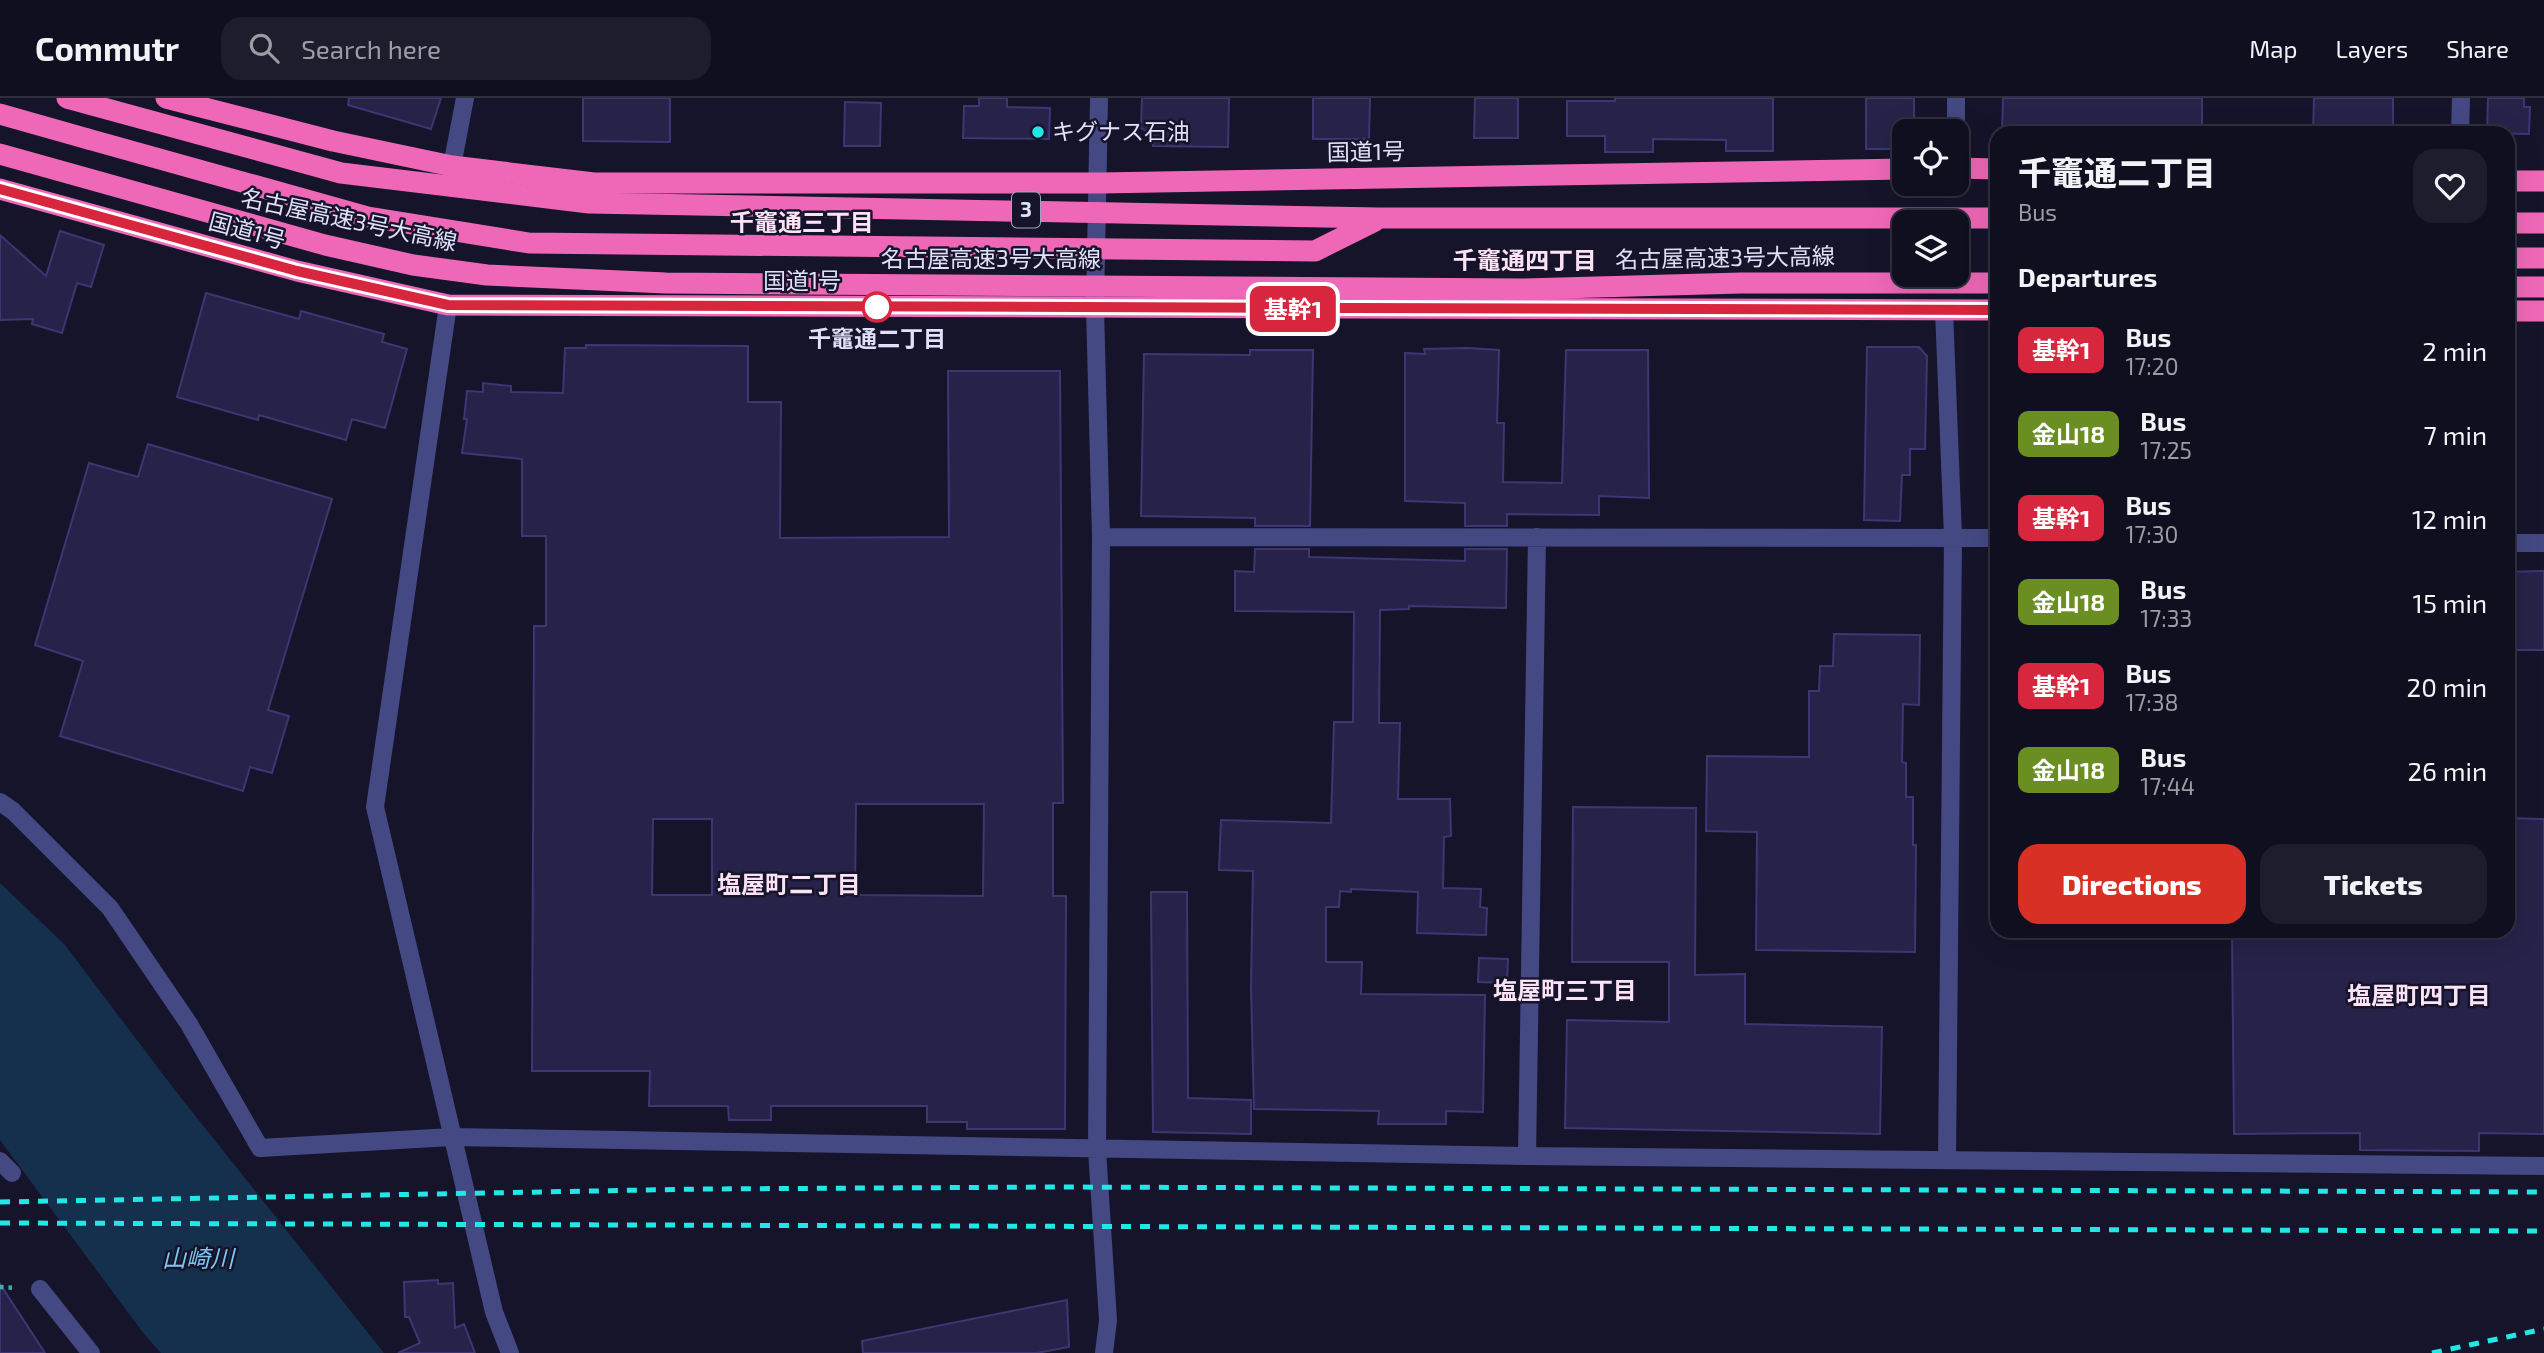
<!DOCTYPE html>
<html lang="en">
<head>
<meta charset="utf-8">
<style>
  body { margin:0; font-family:"Exo 2","Noto Sans JP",sans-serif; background:#1e1d2d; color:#f1f3f6; height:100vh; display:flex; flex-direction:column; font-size:26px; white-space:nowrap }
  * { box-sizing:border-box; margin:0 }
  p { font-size:23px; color:#9c9ca5 }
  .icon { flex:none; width:38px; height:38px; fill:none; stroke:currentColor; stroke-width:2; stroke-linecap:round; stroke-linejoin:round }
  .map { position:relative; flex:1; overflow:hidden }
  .details { position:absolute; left:1990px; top:28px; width:525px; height:812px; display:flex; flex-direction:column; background:#100f20; border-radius:21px; box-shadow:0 7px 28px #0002,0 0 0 2px #302f3e }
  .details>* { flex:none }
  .badge { padding:0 14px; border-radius:10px; font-size:24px; line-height:46px }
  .buttons { position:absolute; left:1892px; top:21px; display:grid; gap:14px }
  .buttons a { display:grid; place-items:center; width:77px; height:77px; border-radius:14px; background:#100f20; box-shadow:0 7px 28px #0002,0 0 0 2px #302f3e; font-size:35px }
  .map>.badge { position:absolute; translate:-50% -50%; box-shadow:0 0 0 4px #fff }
  h2 { padding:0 28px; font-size:26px; line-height:63px }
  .round { display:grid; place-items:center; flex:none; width:74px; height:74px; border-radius:21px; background:#1e1d2d }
  .overview { display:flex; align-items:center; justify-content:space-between; height:119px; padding:0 28px }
  h1 { font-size:33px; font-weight:800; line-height:52px }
  .primary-button { display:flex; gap:14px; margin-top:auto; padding:14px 28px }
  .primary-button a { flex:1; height:80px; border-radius:21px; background:#d93025; color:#fff; font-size:28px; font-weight:800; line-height:80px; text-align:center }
  .primary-button a+a { background:#1e1d2d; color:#f1f3f6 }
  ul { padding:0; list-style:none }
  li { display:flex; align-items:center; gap:21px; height:84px; padding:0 28px }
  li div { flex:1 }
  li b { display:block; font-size:26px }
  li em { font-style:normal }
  li .badge { min-width:77px; font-weight:700; text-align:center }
  header { display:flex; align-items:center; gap:42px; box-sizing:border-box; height:98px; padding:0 35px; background:#100f20; border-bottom:2px solid #302f3e }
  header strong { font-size:33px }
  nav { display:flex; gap:38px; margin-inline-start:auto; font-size:24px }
  .search { width:490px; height:63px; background:#1e1d2d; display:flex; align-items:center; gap:18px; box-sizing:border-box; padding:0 24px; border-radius:21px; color:#9c9ca5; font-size:26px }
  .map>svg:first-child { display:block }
</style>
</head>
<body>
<header>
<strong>Commutr</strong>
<div class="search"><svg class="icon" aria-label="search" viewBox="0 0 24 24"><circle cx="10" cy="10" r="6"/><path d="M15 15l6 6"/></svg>Search here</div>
<nav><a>Map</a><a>Layers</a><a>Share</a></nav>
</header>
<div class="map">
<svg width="2544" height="1255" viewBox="0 0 2544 1255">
  <rect width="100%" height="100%" fill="#16142a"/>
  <path fill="#15304d" d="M 0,785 L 65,847 L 174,991 L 384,1255 L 161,1255 L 144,1236 L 0,1042 Z"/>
  <path fill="#262249" stroke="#3c3772" stroke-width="2" fill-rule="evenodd" d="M 349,0 L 441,0 L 431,31 L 348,7 Z
    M 583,0 L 670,0 L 670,44 L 583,43 Z
    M 979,0 L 1007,0 L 1007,9 L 1050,10 L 1049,41 L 963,40 L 964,8 L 979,8 Z
    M 1142,0 L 1229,0 L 1228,49 L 1153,48 L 1154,38 L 1141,30 Z
    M 1313,0 L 1370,0 L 1369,41 L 1313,41 Z
    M 1475,0 L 1518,0 L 1518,40 L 1474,40 Z
    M 1615,0 L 1773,0 L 1773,53 L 1726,53 L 1726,42 L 1653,41 L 1653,54 L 1605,54 L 1605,38 L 1567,38 L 1567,3 L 1615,3 Z
    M 1866,0 L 1914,0 L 1914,33 L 1904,33 L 1904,51 L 1866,51 Z
    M 2003,0 L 2202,0 L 2202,35 L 2002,35 Z
    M 2314,0 L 2393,0 L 2393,30 L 2365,29 L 2365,35 L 2313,35 Z
    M 2488,0 L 2524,0 L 2524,9 L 2530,9 L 2529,36 L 2487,35 Z
    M 845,4 L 881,5 L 880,48 L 844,48 Z
    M 60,133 L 104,147 L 91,189 L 77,185 L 62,235 L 32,226 L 33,221 L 0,222 L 0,137 L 46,178 Z
    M 206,195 L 299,221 L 301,213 L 384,236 L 382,244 L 407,251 L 385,330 L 352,321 L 346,342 L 259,317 L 258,322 L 177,299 Z
    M 586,247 L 748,248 L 748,304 L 781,304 L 780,440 L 949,439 L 948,273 L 1060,273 L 1063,705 L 1053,705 L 1053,798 L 1066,798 L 1065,1031 L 967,1031 L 967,1024 L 927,1024 L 927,1008 L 771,1008 L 771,1022 L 729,1022 L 728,1008 L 649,1008 L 650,973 L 532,973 L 534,528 L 546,528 L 546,438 L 522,438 L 522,361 L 462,355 L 467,321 L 464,321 L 467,293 L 483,294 L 483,285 L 511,288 L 511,294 L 563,295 L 565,250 L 586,250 ZM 856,706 L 984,706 L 983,798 L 855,797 ZM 653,721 L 712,721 L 712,797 L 652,797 Z
    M 1867,249 L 1919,249 L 1927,258 L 1925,351 L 1910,351 L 1910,377 L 1902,377 L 1900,423 L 1864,422 Z
    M 1467,250 L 1499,252 L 1497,325 L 1504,325 L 1503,384 L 1562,385 L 1566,252 L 1648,252 L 1649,400 L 1599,398 L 1599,417 L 1507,416 L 1507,428 L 1465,428 L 1465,405 L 1405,403 L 1405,255 L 1425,256 L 1424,251 Z
    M 1250,252 L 1313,252 L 1310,428 L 1255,428 L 1255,420 L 1141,418 L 1144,256 L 1250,257 Z
    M 148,346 L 332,401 L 268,612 L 289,618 L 272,675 L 250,669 L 243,693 L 60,638 L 83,563 L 35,547 L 89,365 L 138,379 Z
    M 1255,451 L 1309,451 L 1309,459 L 1465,463 L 1465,451 L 1507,451 L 1506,510 L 1409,508 L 1409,511 L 1380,512 L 1379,625 L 1400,625 L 1398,701 L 1450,701 L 1451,738 L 1444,739 L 1443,790 L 1481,791 L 1480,809 L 1487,810 L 1486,837 L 1417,835 L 1418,794 L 1351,791 L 1351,794 L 1340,793 L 1339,809 L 1326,809 L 1326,864 L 1362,864 L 1361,896 L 1485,897 L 1483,1014 L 1446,1013 L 1446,1026 L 1378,1026 L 1379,1013 L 1254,1011 L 1251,888 L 1253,773 L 1219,772 L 1221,722 L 1331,725 L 1334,624 L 1353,624 L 1354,514 L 1235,513 L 1235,473 L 1254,474 Z
    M 2544,473 L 2544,552 L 2508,552 L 2508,474 Z
    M 1834,536 L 1920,537 L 1919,607 L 1903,606 L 1902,664 L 1906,665 L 1906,699 L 1913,699 L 1913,747 L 1916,747 L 1915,854 L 1756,852 L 1757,734 L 1706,733 L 1707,658 L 1809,659 L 1809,593 L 1819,593 L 1820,568 L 1833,568 Z
    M 1573,709 L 1696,710 L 1695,877 L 1745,876 L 1745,926 L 1882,929 L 1880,1036 L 1565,1030 L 1567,922 L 1669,924 L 1669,864 L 1572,864 Z
    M 2508,720 L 2544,721 L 2544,1036 L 2479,1035 L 2479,1053 L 2360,1052 L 2360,1035 L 2234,1036 L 2232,833 L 2508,833 Z
    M 1151,794 L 1187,794 L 1188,1000 L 1251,1002 L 1251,1036 L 1153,1034 Z
    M 1479,860 L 1508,861 L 1507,885 L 1478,884 Z
    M 438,1182 L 438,1186 L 453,1185 L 455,1230 L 464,1226 L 475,1255 L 398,1255 L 420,1245 L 409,1219 L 405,1219 L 404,1184 Z
    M 0,1186 L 45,1255 L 0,1255 Z
    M 1067,1202 L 1069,1249 L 1037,1255 L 863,1255 L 862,1243 Z"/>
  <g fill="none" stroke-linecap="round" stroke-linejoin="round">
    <path stroke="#3fb19f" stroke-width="4.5" stroke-dasharray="3.5 5" stroke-linecap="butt" d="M 0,1189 L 17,1190"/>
    <path stroke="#444984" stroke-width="18" d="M 1099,0 L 1095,210 L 1101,439 L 1097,1052 L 1108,1222 L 1104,1255
      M 1956,0 L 1956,33
      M 2460,35 L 2461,0
      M 1956,54 L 1957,70
      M 452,68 L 465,0
      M 448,207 L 375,709 L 494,1214 L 510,1255
      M 1944,212 L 1953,439 L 1947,1060
      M 1101,439 L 1997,440
      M 2508,445 L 2544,445
      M 0,704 L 13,713 L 110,810 L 189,926 L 260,1050 L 451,1039 L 1527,1058 L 2544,1068
      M 1527,1058 L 1537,439
      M 0,1063 L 12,1075
      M 40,1191 L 91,1255"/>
    <path stroke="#ef68b7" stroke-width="21" d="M 166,0 L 333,43 L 452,68 L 594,85 L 1100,85 L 1904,71
      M 0,16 L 88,41
      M 1956,70 L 1997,71
      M 2508,83 L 2544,83
      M 0,91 L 297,173 L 448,207 L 1997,212
      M 2508,125 L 2544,125
      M 2508,160 L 2544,160
      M 2508,189 L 2544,189
      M 2508,213 L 2544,213"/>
    <path stroke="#21e7e6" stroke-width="5" stroke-dasharray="10 9" stroke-linecap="butt" d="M 0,1104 L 701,1091 L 1052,1089 L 2544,1094
      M 0,1125 L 2544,1133
      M 2432,1255 L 2544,1231"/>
    <path stroke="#ef68b7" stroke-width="21" d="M 67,0 L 341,75 L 589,105 L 1379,120 L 1997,120
      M 88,41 L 368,119 L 529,145 L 1315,153 L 1375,123
      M 0,56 L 325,147 L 413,167 L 487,177 L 666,185 L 1522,191 L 1741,185 L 1997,185"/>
  </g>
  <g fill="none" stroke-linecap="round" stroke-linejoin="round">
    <defs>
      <path id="line" d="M 0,91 L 297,173 L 448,207 L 1997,212"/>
    </defs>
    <use href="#line" stroke="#fff" stroke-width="16"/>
    <use href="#line" stroke="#d7263d" stroke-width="10"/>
  </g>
  <circle fill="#21e7e6" stroke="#16142a" stroke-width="2.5" cx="1038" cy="34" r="7"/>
  <circle fill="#fff" stroke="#d7263d" stroke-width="3.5" cx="877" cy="209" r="14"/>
  <g text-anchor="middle" stroke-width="5" stroke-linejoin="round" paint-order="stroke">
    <rect fill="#16142a" stroke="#a4a3bd" stroke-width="2" x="1012" y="94.5" width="28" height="35" rx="5"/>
    <g font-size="21" font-weight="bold" fill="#e1e0fc">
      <text x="1026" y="119">3</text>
    </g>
    <g font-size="23" fill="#e1e0fc" stroke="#16142a" text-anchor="start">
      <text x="1052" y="42">キグナス石油</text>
    </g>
    <g font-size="23" fill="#e1e0fc" stroke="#16142a">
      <text transform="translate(1366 54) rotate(-1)" y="8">国道1号</text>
      <text transform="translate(349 122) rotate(12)" y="8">名古屋高速3号大高線</text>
      <text transform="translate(247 133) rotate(15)" y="8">国道1号</text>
      <text transform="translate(1725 160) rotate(-1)" y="8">名古屋高速3号大高線</text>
      <text x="991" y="169">名古屋高速3号大高線</text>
      <text x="802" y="191">国道1号</text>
    </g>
    <g font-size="23" font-weight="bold" fill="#e1e0fc" stroke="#16142a">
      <text x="877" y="249">千竈通二丁目</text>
    </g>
    <g font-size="24" font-weight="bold" fill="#fce2f5" stroke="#16142a">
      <text x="802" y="133">千竈通三丁目</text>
      <text x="1525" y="171">千竈通四丁目</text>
      <text x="789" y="795">塩屋町二丁目</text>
      <text x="1565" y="901">塩屋町三丁目</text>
      <text x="2419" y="906">塩屋町四丁目</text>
    </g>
    <g font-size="24" font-style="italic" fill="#7ac6f1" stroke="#16142a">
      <text x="198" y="1169">山崎川</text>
    </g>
  </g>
</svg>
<div class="buttons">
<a><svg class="icon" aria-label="locate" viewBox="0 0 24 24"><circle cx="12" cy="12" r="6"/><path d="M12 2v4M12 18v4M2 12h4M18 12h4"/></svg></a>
<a><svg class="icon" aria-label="layers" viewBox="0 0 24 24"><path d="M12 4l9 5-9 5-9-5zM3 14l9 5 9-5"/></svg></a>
</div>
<b class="badge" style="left:1293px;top:211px;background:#d7263d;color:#fff">基幹1</b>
<section class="details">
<div class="overview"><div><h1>千竈通二丁目</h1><p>Bus</p></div><a class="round"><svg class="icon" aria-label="heart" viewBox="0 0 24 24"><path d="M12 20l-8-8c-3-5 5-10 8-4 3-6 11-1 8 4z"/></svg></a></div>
<h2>Departures</h2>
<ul>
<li><span class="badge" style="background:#d7263d;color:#fff">基幹1</span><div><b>Bus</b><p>17:20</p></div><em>2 min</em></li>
<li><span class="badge" style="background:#6b8e23;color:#fff">金山18</span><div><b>Bus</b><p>17:25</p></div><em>7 min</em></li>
<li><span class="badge" style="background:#d7263d;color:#fff">基幹1</span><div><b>Bus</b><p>17:30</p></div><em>12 min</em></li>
<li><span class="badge" style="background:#6b8e23;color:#fff">金山18</span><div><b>Bus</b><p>17:33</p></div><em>15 min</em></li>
<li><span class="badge" style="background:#d7263d;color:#fff">基幹1</span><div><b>Bus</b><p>17:38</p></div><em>20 min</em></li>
<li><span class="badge" style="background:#6b8e23;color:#fff">金山18</span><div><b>Bus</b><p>17:44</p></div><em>26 min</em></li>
</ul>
<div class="primary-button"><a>Directions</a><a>Tickets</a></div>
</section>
</div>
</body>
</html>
